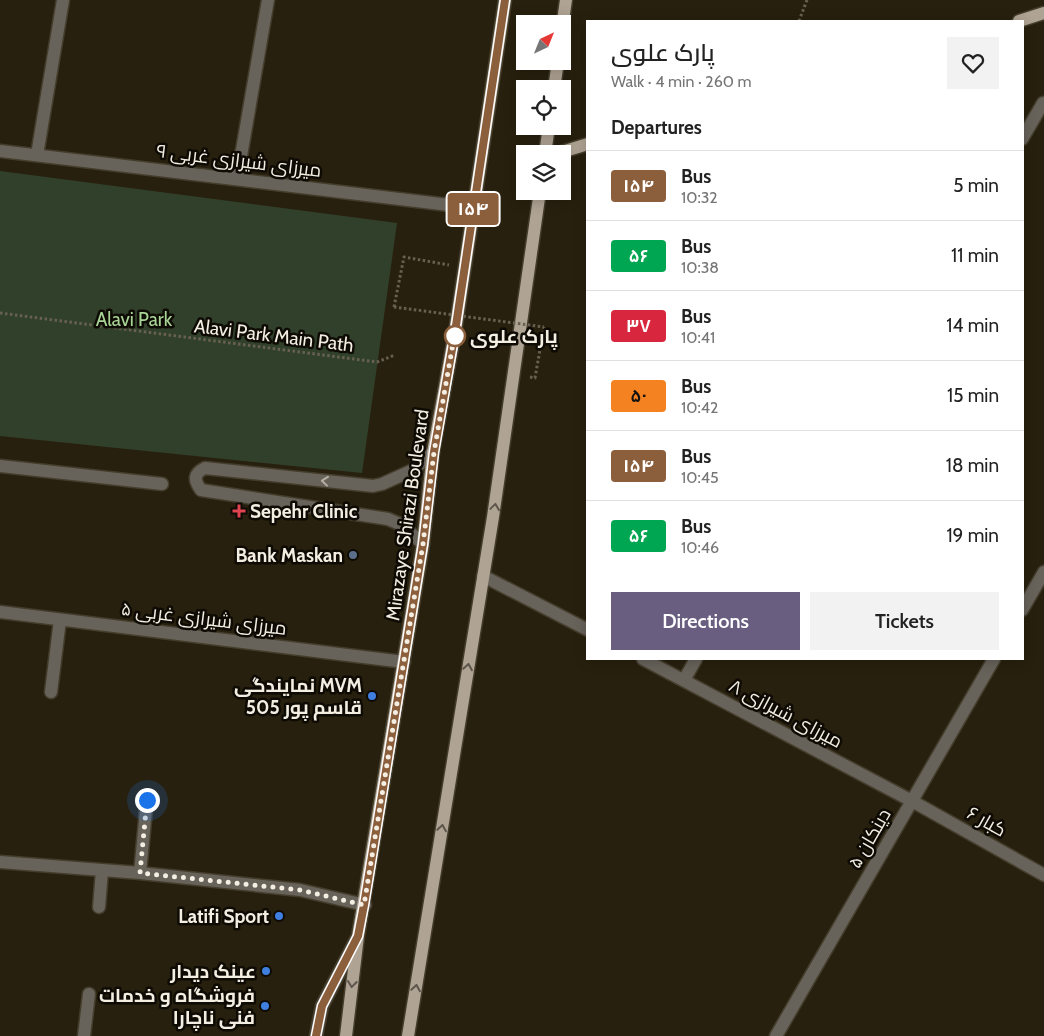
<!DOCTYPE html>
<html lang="en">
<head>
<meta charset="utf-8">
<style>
  body { margin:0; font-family:Cabin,Cairo,sans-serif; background:#f2f2f2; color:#222; height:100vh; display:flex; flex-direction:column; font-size:19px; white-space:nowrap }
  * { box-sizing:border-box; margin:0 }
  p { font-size:16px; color:#767676 }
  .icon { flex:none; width:28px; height:28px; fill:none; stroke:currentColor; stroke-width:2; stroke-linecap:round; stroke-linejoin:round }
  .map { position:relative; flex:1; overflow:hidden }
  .sheet { position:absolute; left:586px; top:20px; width:438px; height:640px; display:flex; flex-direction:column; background:#fff; border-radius:0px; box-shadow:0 2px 12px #0003 }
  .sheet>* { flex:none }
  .badge { padding:0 10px; border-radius:4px; font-size:18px; line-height:32px }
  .needle { width:32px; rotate:43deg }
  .controls { position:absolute; left:516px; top:15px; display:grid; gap:10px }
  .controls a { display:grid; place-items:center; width:55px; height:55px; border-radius:0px; background:#fff; box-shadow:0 2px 12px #0003; font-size:25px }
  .you { position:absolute; width:25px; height:25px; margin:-12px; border:4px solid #fff; border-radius:50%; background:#1a73e8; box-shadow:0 0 0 8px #1a73e833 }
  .map>.badge { position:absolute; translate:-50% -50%; box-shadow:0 0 0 2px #fff }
  h2 { padding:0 25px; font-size:19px; line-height:45px }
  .round { display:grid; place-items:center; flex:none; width:52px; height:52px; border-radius:0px; background:#f2f2f2 }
  .overview { display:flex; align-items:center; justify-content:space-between; height:85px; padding:0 25px }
  h1 { font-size:24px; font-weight:600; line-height:38px }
  .button { display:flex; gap:10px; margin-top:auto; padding:10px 25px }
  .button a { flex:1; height:58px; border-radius:0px; background:#6a5e80; color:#fff; font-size:20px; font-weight:600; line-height:58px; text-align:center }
  .button a+a { background:#f2f2f2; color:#222 }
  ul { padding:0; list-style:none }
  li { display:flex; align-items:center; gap:15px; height:70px; padding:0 25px; border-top:1px solid #e0e0e0 }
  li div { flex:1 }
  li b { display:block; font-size:19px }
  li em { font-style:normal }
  li .badge { min-width:55px; font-weight:700; text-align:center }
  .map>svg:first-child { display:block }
</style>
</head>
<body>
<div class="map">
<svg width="1044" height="1036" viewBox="0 0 1044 1036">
  <rect width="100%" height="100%" fill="#28200e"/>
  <path fill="#31402b" d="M 0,171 L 397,223 L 362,473 L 0,436 Z"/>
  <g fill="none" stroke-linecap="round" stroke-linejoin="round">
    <defs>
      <path id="minor" d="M 1022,139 L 1043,103
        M 0,151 L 474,208
        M 37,155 L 63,0
        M 237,179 L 268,0
        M 0,466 L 162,484
        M 423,544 L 402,525 L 388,519 L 201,490 C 194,480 193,474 205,468 L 373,486 L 382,484 L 413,470 L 433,452
        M 483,576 L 588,630
        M 1022,610 L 1044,572
        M 0,612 L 404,662
        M 643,659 L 912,801 L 1044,875
        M 684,680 L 696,659
        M 51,692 L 60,620
        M 0,862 L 140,873 L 300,890 L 365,905
        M 140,873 L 147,799
        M 99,907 L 102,871
        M 84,1036 L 89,994
        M 316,1036 L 322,1006 L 357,938
        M 776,1036 L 994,659"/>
      <path id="major" d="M 1019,21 L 1044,13
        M 562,28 L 566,0
        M 554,89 L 558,61
        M 545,154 L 549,126
        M 555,154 L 588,144
        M 346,1036 L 358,936 L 423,544 L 433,452 L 455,332 L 505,0
        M 408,1036 L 493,517 L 540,191"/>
    </defs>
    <use href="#minor" stroke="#443d2c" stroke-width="15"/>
    <use href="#major" stroke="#443d2c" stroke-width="15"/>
    <path stroke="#686050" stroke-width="3" stroke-dasharray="2.5 2.5" stroke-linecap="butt" d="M 799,21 L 807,0
      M 394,307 L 404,257 L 449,265
      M 0,313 L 377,362 L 395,355
      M 530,377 L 535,378 L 544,327"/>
    <use href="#minor" stroke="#67625a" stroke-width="12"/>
    <use href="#major" stroke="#afa393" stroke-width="12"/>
    <path stroke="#686050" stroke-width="3" stroke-dasharray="2.5 2.5" stroke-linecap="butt" d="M 394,307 L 544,327"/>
  </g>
  <defs><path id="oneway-chevron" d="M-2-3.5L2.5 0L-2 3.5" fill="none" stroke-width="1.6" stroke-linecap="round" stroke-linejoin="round" transform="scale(1.25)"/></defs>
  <use stroke="#b4aea5" href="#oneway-chevron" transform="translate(325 481) rotate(-174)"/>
  <g stroke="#5e564c">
    <use href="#oneway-chevron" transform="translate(495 507) rotate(-82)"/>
    <use href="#oneway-chevron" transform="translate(468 667) rotate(-81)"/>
    <use href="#oneway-chevron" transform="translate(442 828) rotate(-81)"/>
    <use href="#oneway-chevron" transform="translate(352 984) rotate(97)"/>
    <use href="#oneway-chevron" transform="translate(416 988) rotate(-81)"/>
  </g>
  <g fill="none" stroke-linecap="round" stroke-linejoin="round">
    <defs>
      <path id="line" d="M 316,1036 L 322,1006 L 358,936 L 364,905 L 423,544 L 434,452 L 455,332 L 505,0"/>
    </defs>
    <use href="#line" stroke="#fff" stroke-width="11"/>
    <use href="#line" stroke="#8b5e3c" stroke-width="8"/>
    <path stroke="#f3ede2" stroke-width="5" stroke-dasharray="0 9" d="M 147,800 L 140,873 L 300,890 L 364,905 L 423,544 L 434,452 L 455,332 L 455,336"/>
  </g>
  <circle fill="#fff" stroke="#8b5e3c" stroke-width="2.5" cx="455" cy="336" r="10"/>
  <path fill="#e0444e" stroke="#0e0a04" stroke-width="2" d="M236.5 503.5h5v5h5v5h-5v5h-5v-5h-5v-5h5z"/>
  <circle fill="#5c6f8a" stroke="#0e0a04" stroke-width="2" cx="353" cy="555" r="5"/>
  <g fill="#3f7fe0" stroke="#0e0a04" stroke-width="2">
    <circle cx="372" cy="696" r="5"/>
    <circle cx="279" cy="916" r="5"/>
    <circle cx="266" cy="971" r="5"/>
    <circle cx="265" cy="1006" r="5"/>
  </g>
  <g text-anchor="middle" stroke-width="5" stroke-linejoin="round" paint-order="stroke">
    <g font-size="19" fill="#f3ede2" stroke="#0e0a04">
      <text transform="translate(239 160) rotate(7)" y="7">میرزای شیرازی غربی ۹</text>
      <text transform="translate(274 335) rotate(7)" y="7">Alavi Park Main Path</text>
      <text transform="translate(407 515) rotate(-82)" y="7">Mirazaye Shirazi Boulevard</text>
      <text transform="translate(204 618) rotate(7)" y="7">۵ میرزای شیرازی غربی</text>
      <text transform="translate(786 713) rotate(28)" y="7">۸ میرزای شیرازی</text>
      <text transform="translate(987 821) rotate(29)" y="7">۶ کبار</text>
      <text transform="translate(869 838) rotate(-60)" y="7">۵ دینکان</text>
    </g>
    <g font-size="19" fill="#a8d496" stroke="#0e0a04">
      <text x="134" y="326">Alavi Park</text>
    </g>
    <g font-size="19" font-weight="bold" fill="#f3ede2" stroke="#0e0a04" text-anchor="start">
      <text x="470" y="343">پارک علوی</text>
    </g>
    <g font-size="19" font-weight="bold" fill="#f3ede2" stroke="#0e0a04" text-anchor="end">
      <text x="250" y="518" text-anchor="start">Sepehr Clinic</text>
      <text x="343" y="562">Bank Maskan</text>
      <text x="362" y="692">نمایندگی MVM<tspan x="362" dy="22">505 قاسم پور</tspan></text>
      <text x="269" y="923">Latifi Sport</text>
      <text x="256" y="978">عینک دیدار</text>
      <text x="255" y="1002">فروشگاه و خدمات<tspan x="255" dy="22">فنی ناچارا</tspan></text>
    </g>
  </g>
</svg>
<div class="controls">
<a><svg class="needle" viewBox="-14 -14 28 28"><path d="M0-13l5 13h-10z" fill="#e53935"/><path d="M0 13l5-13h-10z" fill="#767676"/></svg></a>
<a><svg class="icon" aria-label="locate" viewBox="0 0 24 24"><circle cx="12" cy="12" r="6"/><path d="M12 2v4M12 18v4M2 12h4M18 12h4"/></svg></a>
<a><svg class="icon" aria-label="layers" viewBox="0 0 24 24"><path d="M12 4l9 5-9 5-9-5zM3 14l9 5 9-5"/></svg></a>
</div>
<div class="you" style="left:147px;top:800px"></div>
<b class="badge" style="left:473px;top:209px;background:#8b5e3c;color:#fff">۱۵۴</b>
<section class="sheet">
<div class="overview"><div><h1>پارک علوی</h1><p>Walk · 4 min · 260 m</p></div><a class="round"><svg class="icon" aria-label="heart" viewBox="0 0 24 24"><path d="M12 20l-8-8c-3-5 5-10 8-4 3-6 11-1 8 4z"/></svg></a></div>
<h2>Departures</h2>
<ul>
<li><span class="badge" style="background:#8b5e3c;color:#fff">۱۵۴</span><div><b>Bus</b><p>10:32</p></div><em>5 min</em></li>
<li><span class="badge" style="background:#00a651;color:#fff">۵۶</span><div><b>Bus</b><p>10:38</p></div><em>11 min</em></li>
<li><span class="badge" style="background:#d7263d;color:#fff">۳۷</span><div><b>Bus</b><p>10:41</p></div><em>14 min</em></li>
<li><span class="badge" style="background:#f58220;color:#111">۵۰</span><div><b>Bus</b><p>10:42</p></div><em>15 min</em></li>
<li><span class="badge" style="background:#8b5e3c;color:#fff">۱۵۴</span><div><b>Bus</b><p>10:45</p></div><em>18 min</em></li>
<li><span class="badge" style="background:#00a651;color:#fff">۵۶</span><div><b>Bus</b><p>10:46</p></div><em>19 min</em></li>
</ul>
<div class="button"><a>Directions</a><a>Tickets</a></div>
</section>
</div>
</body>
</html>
